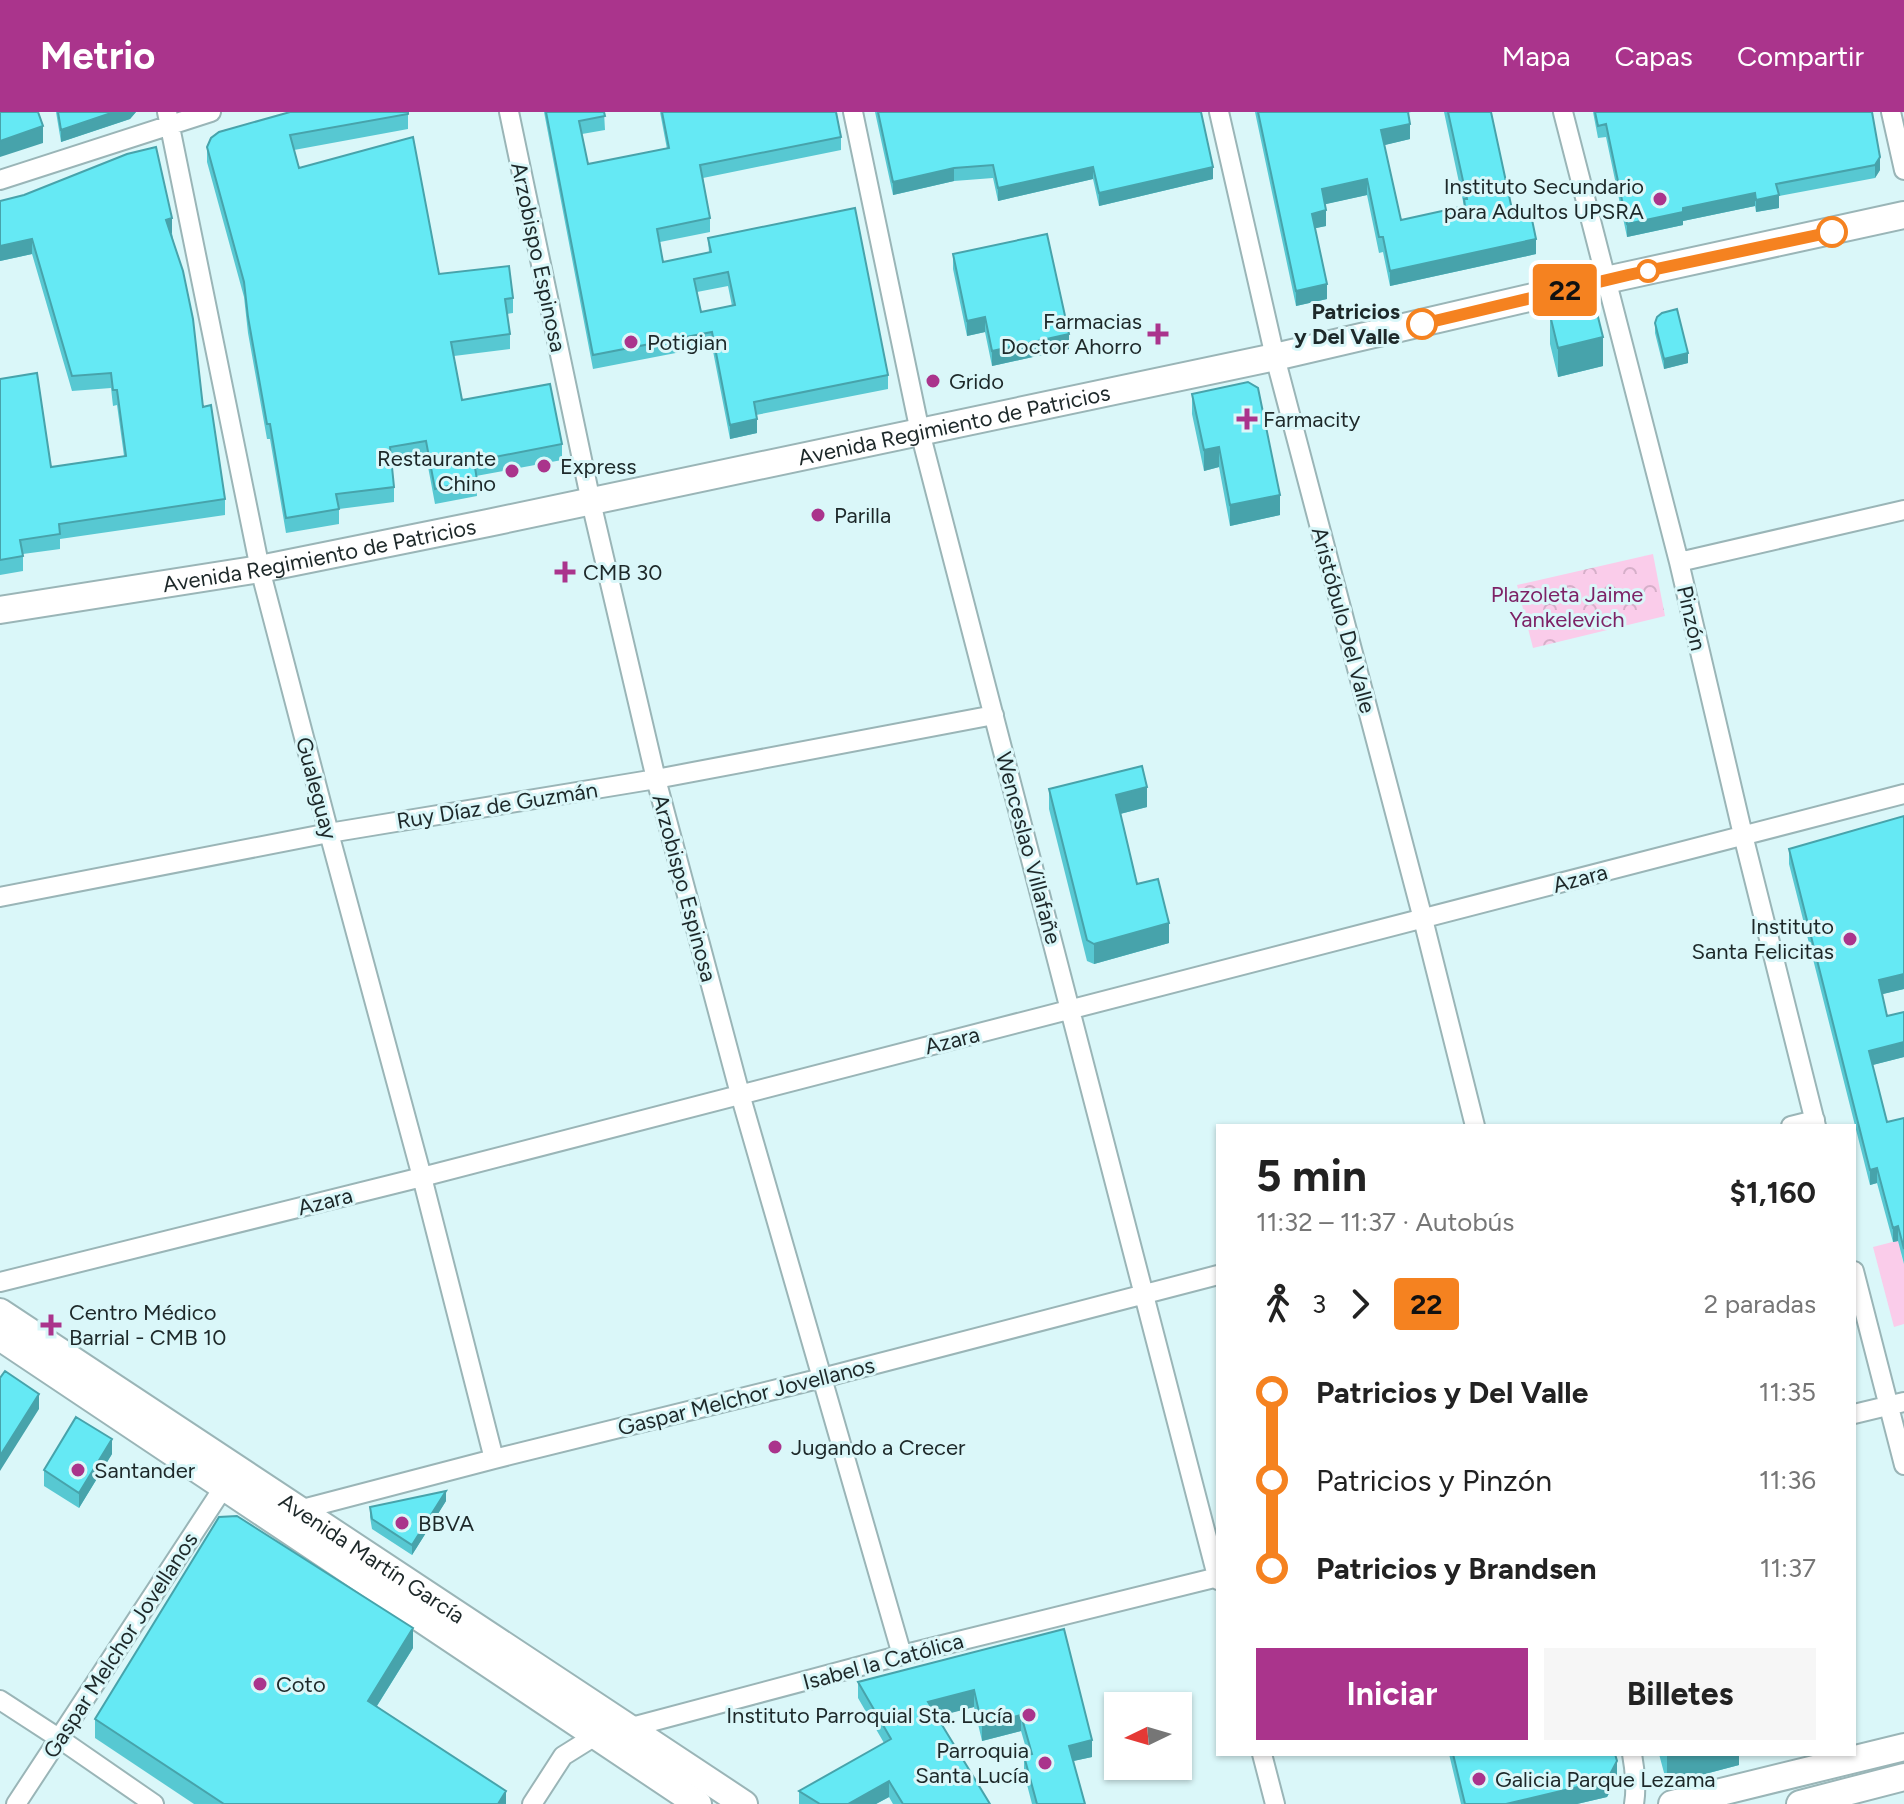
<!DOCTYPE html>
<html lang="es">
<head>
<meta charset="utf-8">
<style>
  body { margin:0; font-family:Figtree,sans-serif; background:#f6f6f6; color:#222; height:100vh; display:flex; flex-direction:column; font-size:30px; white-space:nowrap }
  * { box-sizing:border-box; margin:0 }
  p { font-size:26px; color:#767676 }
  .icon { flex:none; width:44px; height:44px; fill:none; stroke:currentColor; stroke-width:2; stroke-linecap:round; stroke-linejoin:round }
  .map { position:relative; flex:1; overflow:hidden }
  .details { position:absolute; left:1216px; top:1012px; width:640px; height:632px; display:flex; flex-direction:column; background:#fff; border-radius:0px; box-shadow:0 2px 6px #0004 }
  .details>* { flex:none }
  .badge { padding:0 16px; border-radius:6px; font-size:28px; line-height:52px }
  .needle { width:52px; rotate:265deg }
  .tools { position:absolute; left:1104px; top:1580px; display:grid; gap:16px }
  .tools a { display:grid; place-items:center; width:88px; height:88px; border-radius:0px; background:#fff; box-shadow:0 2px 6px #0004; font-size:40px }
  .map>.badge { position:absolute; translate:-50% -50%; box-shadow:0 0 0 4px #fff }
  .legs { display:flex; align-items:center; gap:12px; height:88px; padding:0 40px; font-size:26px }
  .legs p { margin-inline-start:auto }
  .summary { display:flex; align-items:center; justify-content:space-between; height:136px; padding:0 40px }
  h1 { font-size:44px; font-weight:700; line-height:60px }
  .cta { display:flex; gap:16px; margin-top:auto; padding:16px 40px }
  .cta a { flex:1; height:92px; border-radius:0px; background:#aa348c; color:#fff; font-size:32px; font-weight:700; line-height:92px; text-align:center }
  .cta a+a { background:#f6f6f6; color:#222 }
  ul { padding:0 40px; list-style:none }
  li { display:flex; align-items:center; gap:28px; height:88px; font-size:30px }
  li i { display:grid; place-items:center; width:12px; height:100%; margin:0 10px; background:currentColor }
  li i::after { content:''; width:20px; height:20px; margin:-10px; border:6px solid; border-radius:50%; background:#fff }
  li p { margin-inline-start:auto }
  li:first-child i { background:linear-gradient(#0000 50%,currentColor 0) }
  li:last-child i { background:linear-gradient(currentColor 50%,#0000 0) }
  header { display:flex; align-items:center; gap:48px; box-sizing:border-box; height:112px; padding:0 40px; background:#aa348c; color:#fff }
  header strong { font-size:38px }
  nav { display:flex; gap:44px; margin-inline-start:auto; font-size:28px }
  .map>svg:first-child { display:block }
</style>
</head>
<body>
<header>
<strong>Metrio</strong>
<nav><a>Mapa</a><a>Capas</a><a>Compartir</a></nav>
</header>
<div class="map">
<svg width="1904" height="1692" viewBox="0 0 1904 1692">
  <defs>
    <pattern id="forest-crowns" width="20" height="18" patternUnits="userSpaceOnUse" patternTransform="scale(2)"><rect width="20" height="18" fill="#faccea"/><path d="M2 6a3 3 0 1 1 6 0M12 15a3 3 0 1 1 6 0" fill="none" stroke="#d6afc9"/></pattern>
  </defs>
  <rect width="100%" height="100%" fill="#daf7f9"/>
  <path fill="#faccea" d="M 1904,1127 L 1901,1142 L 1904,1152 L 1904,1212 L 1894,1215 L 1873,1135 Z"/>
  <path fill="url(#forest-crowns)" d="M 1653,442 L 1665,504 L 1533,536 L 1517,473 Z"/>
  <g fill="none" stroke-linecap="round" stroke-linejoin="round">
    <defs>
      <path id="minor" d="M 167,0 L 260,457 L 329,721 L 422,1065 L 494,1347
        M 509,0 L 591,390 L 656,667 L 740,982 L 902,1543
        M 853,0 L 920,320 L 1218,1468
        M 1219,0 L 1275,245 L 1423,807 L 1475,1014
        M 1563,0 L 1679,450 L 1743,723 L 1816,1014
        M 1891,0 L 1904,58
        M 0,68 L 211,0
        M 1679,450 L 1904,398
        M 0,785 L 329,721 L 656,667 L 994,603
        M 1791,1014 L 1815,1008
        M 1854,1159 L 1904,1353
        M 0,1170 L 422,1065 L 1904,682
        M 1854,1302 L 1904,1290
        M 295,1399 L 494,1347 L 822,1266 L 1218,1163
        M 0,1588 L 60,1627 L 154,1692
        M 1262,1642 L 1275,1692
        M 1632,1642 C 1635,1659 1637,1675 1634,1692
        M 16,1692 L 229,1367
        M 532,1692 L 563,1644 L 595,1624 L 628,1616 L 902,1543 L 1218,1465"/>
      <g id="secondary">
        <path id="s1" d="M 0,498 L 260,457 L 488,411 L 1275,245 L 1606,168 L 1904,103"/>
        <path id="s2" d="M 0,1200 L 744,1692"/>
        <path d="M 0,1225 L 698,1692"/>
        <path d="M 1672,1692 L 1904,1635"/>
        <path d="M 1800,1692 L 1904,1665"/>
      </g>
    </defs>
    <use href="#minor" stroke="#9ab5b7" stroke-width="22"/>
    <use href="#secondary" stroke="#9ab5b7" stroke-width="30"/>
    <use href="#minor" stroke="#fff" stroke-width="18"/>
    <use href="#secondary" stroke="#fff" stroke-width="26"/>
  </g>
  <path fill="#57c8d2" fill-rule="evenodd" d="M 56,0 L 136,0 L 130,7 L 61,30 Z
    M 408,0 L 408,17 L 294,38 L 299,56 L 439,162 L 513,186 L 513,201 L 507,202 L 510,222 L 510,237 L 454,244 L 462,288 L 562,332 L 562,348 L 476,364 L 477,384 L 435,392 L 426,344 L 391,350 L 394,375 L 394,390 L 339,397 L 339,412 L 286,421 L 270,327 L 267,327 L 248,221 L 244,185 L 207,50 L 207,35 Z
    M 544,0 L 604,0 L 605,18 L 582,22 L 588,52 L 667,37 L 660,0 L 836,0 L 841,25 L 841,38 L 703,66 L 710,106 L 710,120 L 660,130 L 663,150 L 709,141 L 708,126 L 888,263 L 888,277 L 756,303 L 757,321 L 730,327 L 712,234 L 593,257 ZM 728,174 L 732,194 L 701,200 L 697,180 Z
    M 875,0 L 1201,0 L 1213,67 L 1099,94 L 1093,67 L 998,89 L 993,66 L 954,69 L 893,83 Z
    M 1255,0 L 1411,0 L 1408,1 L 1410,27 L 1384,33 L 1401,108 L 1464,94 L 1444,0 L 1491,0 L 1513,102 L 1536,142 L 1390,174 L 1383,140 L 1379,141 L 1367,83 L 1325,92 L 1326,114 L 1315,116 L 1327,187 L 1296,194 Z
    M 1593,0 L 1872,0 L 1880,58 L 1875,66 L 1779,84 L 1779,96 L 1756,100 L 1755,94 L 1683,109 L 1683,113 L 1627,125 L 1606,25 L 1598,26 Z
    M 0,89 L 172,121 L 203,295 L 225,387 L 225,403 L 60,427 L 60,437 L 23,442 L 23,459 L 0,463 L 0,267 L 51,355 L 124,344 L 117,293 L 113,294 L 111,276 L 72,279 L 32,142 L 0,149 Z
    M 953,142 L 1069,237 L 992,254 L 985,220 L 967,224 L 953,157 Z
    M 1550,203 L 1603,254 L 1558,265 L 1550,232 Z
    M 1655,211 L 1688,251 L 1664,257 L 1655,221 Z
    M 1192,282 L 1280,403 L 1230,414 L 1219,355 L 1204,359 L 1192,302 Z
    M 1049,677 L 1147,695 L 1120,702 L 1137,772 L 1169,831 L 1094,852 L 1087,849 L 1049,697 Z
    M 1904,704 L 1904,877 L 1882,882 L 1887,904 L 1904,900 L 1904,945 L 1872,953 L 1887,1010 L 1904,1006 L 1904,1152 L 1898,1129 L 1893,1130 L 1877,1071 L 1870,1073 L 1789,752 L 1789,737 Z
    M 112,1342 L 79,1396 L 44,1374 L 44,1358 Z
    M 446,1389 L 412,1443 L 372,1417 L 370,1405 L 370,1395 Z
    M 1064,1517 L 1092,1645 L 1073,1649 L 1085,1692 L 1032,1692 L 1024,1661 L 1024,1644 L 1028,1643 L 1021,1619 L 982,1629 L 974,1595 L 936,1604 L 990,1692 L 893,1692 L 889,1685 L 876,1692 L 799,1692 L 799,1679 L 884,1631 L 858,1586 L 858,1570 Z
    M 413,1536 L 377,1594 L 506,1692 L 194,1692 L 95,1626 L 95,1607 Z
    M 1449,1642 L 1615,1642 L 1617,1666 L 1607,1685 L 1577,1692 L 1461,1692 Z
    M 1659,1642 L 1739,1642 L 1739,1653 L 1667,1672 Z"/>
  <path fill="#47a3ab" d="M 114,0 L 136,0 L 130,7 L 61,30 L 61,18 Z
    M 1410,12 L 1410,27 L 1381,34 L 1381,18 Z
    M 43,14 L 43,31 L 0,45 L 0,29 Z
    M 1880,45 L 1880,58 L 1875,66 L 1875,53 Z
    M 1093,55 L 1093,67 L 998,89 L 998,76 Z
    M 1213,55 L 1213,67 L 1099,94 L 1099,81 Z
    M 954,56 L 954,69 L 893,83 L 893,70 Z
    M 1367,67 L 1367,83 L 1322,93 L 1322,77 Z
    M 1755,81 L 1755,94 L 1683,109 L 1683,113 L 1627,125 L 1627,112 L 1683,96 Z
    M 1779,83 L 1779,96 L 1756,100 L 1756,88 Z
    M 1326,98 L 1326,114 L 1312,117 L 1312,102 Z
    M 172,106 L 172,121 L 166,123 L 166,108 Z
    M 32,127 L 32,142 L 0,149 L 0,134 Z
    M 1536,127 L 1536,142 L 1390,174 L 1390,159 Z
    M 1327,172 L 1327,187 L 1296,194 L 1296,179 Z
    M 985,205 L 985,220 L 967,224 L 967,209 Z
    M 1069,222 L 1069,237 L 992,254 L 992,239 Z
    M 1603,225 L 1603,254 L 1558,265 L 1558,236 Z
    M 1688,241 L 1688,251 L 1664,257 L 1664,247 Z
    M 757,307 L 757,321 L 730,327 L 730,313 Z
    M 1219,335 L 1219,355 L 1204,359 L 1204,338 Z
    M 1280,383 L 1280,403 L 1230,414 L 1230,393 Z
    M 1147,675 L 1147,695 L 1116,703 L 1116,683 Z
    M 1169,811 L 1169,831 L 1094,852 L 1094,832 Z
    M 1904,862 L 1904,877 L 1879,883 L 1879,868 Z
    M 1904,930 L 1904,945 L 1869,954 L 1869,939 Z
    M 1877,1056 L 1877,1071 L 1870,1073 L 1870,1058 Z
    M 1898,1114 L 1898,1129 L 1893,1130 L 1893,1116 Z
    M 39,1282 L 39,1297 L 0,1359 L 0,1344 Z
    M 112,1327 L 112,1342 L 79,1396 L 79,1381 Z
    M 446,1379 L 446,1389 L 412,1443 L 412,1433 Z
    M 413,1516 L 413,1536 L 368,1608 L 368,1589 Z
    M 974,1578 L 974,1595 L 928,1607 L 928,1590 Z
    M 1021,1603 L 1021,1619 L 982,1629 L 982,1613 Z
    M 1092,1628 L 1092,1645 L 1069,1650 L 1069,1634 Z
    M 1670,1642 L 1739,1642 L 1739,1653 L 1667,1672 L 1667,1643 Z
    M 1617,1649 L 1617,1666 L 1607,1685 L 1577,1692 L 1506,1692 Z
    M 889,1669 L 889,1685 L 876,1692 L 848,1692 Z
    M 506,1679 L 506,1692 L 498,1692 Z"/>
  <path fill="#65e9f4" stroke="#47a3ab" stroke-width="2" fill-rule="evenodd" d="M 0,0 L 38,0 L 43,14 L 0,29 Z
    M 58,0 L 114,0 L 61,18 Z
    M 290,0 L 408,0 L 408,2 L 290,23 L 299,56 L 413,25 L 439,162 L 509,154 L 513,186 L 505,187 L 510,222 L 451,230 L 462,288 L 550,272 L 562,332 L 474,349 L 477,368 L 435,377 L 426,329 L 390,335 L 394,375 L 336,382 L 339,397 L 286,406 L 270,312 L 267,312 L 248,205 L 244,170 L 207,35 L 211,26 L 219,20 Z
    M 546,0 L 604,0 L 605,4 L 579,9 L 588,52 L 669,36 L 662,0 L 836,0 L 841,25 L 700,53 L 710,106 L 657,117 L 663,150 L 711,140 L 708,126 L 855,96 L 888,263 L 754,290 L 757,307 L 730,313 L 712,220 L 593,243 ZM 728,160 L 735,193 L 701,200 L 694,167 Z
    M 878,0 L 1201,0 L 1213,55 L 1099,81 L 1093,55 L 998,76 L 993,53 L 954,56 L 893,70 Z
    M 1258,0 L 1408,0 L 1410,12 L 1381,18 L 1401,108 L 1465,94 L 1464,87 L 1467,87 L 1448,0 L 1491,0 L 1513,102 L 1530,98 L 1536,127 L 1390,159 L 1383,125 L 1379,125 L 1367,67 L 1322,77 L 1326,98 L 1312,102 L 1327,172 L 1296,179 Z
    M 1595,0 L 1872,0 L 1880,45 L 1875,53 L 1776,72 L 1779,83 L 1756,88 L 1755,81 L 1683,96 L 1683,100 L 1627,112 L 1606,12 L 1598,14 Z
    M 156,35 L 172,106 L 166,108 L 183,159 L 193,207 L 203,295 L 211,293 L 225,387 L 59,412 L 60,422 L 20,428 L 23,444 L 0,448 L 0,267 L 37,261 L 51,355 L 126,344 L 117,278 L 113,278 L 111,261 L 72,264 L 32,127 L 0,134 L 0,89 L 24,83 L 127,42 Z
    M 1047,122 L 1069,222 L 992,239 L 985,205 L 967,209 L 953,142 Z
    M 1587,193 L 1596,197 L 1603,225 L 1558,236 L 1550,203 Z
    M 1677,197 L 1688,241 L 1664,247 L 1655,211 L 1657,205 L 1662,201 Z
    M 1248,270 L 1258,276 L 1280,383 L 1230,393 L 1219,335 L 1204,338 L 1192,282 Z
    M 1142,654 L 1147,675 L 1116,683 L 1137,772 L 1158,767 L 1169,811 L 1094,832 L 1087,828 L 1049,677 Z
    M 1904,704 L 1904,862 L 1879,868 L 1887,904 L 1904,900 L 1904,930 L 1869,939 L 1887,1010 L 1904,1006 L 1904,1137 L 1898,1114 L 1893,1116 L 1877,1056 L 1870,1058 L 1789,737 Z
    M 5,1259 L 39,1282 L 0,1344 L 0,1266 Z
    M 76,1305 L 112,1327 L 79,1381 L 44,1358 Z
    M 446,1379 L 412,1433 L 372,1407 L 370,1395 Z
    M 237,1404 L 413,1516 L 368,1589 L 506,1679 L 498,1692 L 224,1692 L 95,1607 L 219,1405 Z
    M 1064,1517 L 1092,1628 L 1069,1634 L 1085,1692 L 1037,1692 L 1024,1644 L 1032,1642 L 1021,1603 L 982,1613 L 974,1578 L 928,1590 L 990,1692 L 903,1692 L 889,1669 L 848,1692 L 820,1692 L 799,1679 L 891,1627 L 858,1570 Z
    M 1453,1642 L 1615,1642 L 1617,1649 L 1607,1668 L 1506,1692 L 1465,1692 Z"/>
  <g fill="none" stroke-linecap="round" stroke-linejoin="round">
    <defs>
      <path id="line-1" d="M 1422,212 L 1628,163 L 1832,120"/>
    </defs>
    <use href="#line-1" stroke="#fff" stroke-width="18"/>
    <use href="#line-1" stroke="#f58220" stroke-width="12"/>
  </g>
  <g fill="#aa348c" stroke="#daf7f9" stroke-width="3">
    <circle cx="1660" cy="87" r="8"/>
    <path d="M1154 210h8v8h8v8h-8v8h-8v-8h-8v-8h8z"/>
    <circle cx="631" cy="230" r="8"/>
    <circle cx="933" cy="269" r="8"/>
    <path d="M1243 295h8v8h8v8h-8v8h-8v-8h-8v-8h8z"/>
    <circle cx="544" cy="354" r="8"/>
    <circle cx="512" cy="359" r="8"/>
    <circle cx="818" cy="403" r="8"/>
    <path d="M561 448h8v8h8v8h-8v8h-8v-8h-8v-8h8z"/>
    <circle cx="1850" cy="827" r="8"/>
    <path d="M47 1201h8v8h8v8h-8v8h-8v-8h-8v-8h8z"/>
    <circle cx="775" cy="1335" r="8"/>
    <circle cx="78" cy="1358" r="8"/>
    <circle cx="402" cy="1411" r="8"/>
    <circle cx="260" cy="1572" r="8"/>
    <circle cx="1029" cy="1603" r="8"/>
    <circle cx="1045" cy="1651" r="8"/>
    <circle cx="1479" cy="1667" r="8"/>
  </g>
  <g fill="#fff" stroke="#f58220" stroke-width="4">
    <circle cx="1832" cy="120" r="14"/>
    <circle cx="1648" cy="159" r="10"/>
    <circle cx="1422" cy="212" r="14"/>
  </g>
  <g text-anchor="middle" stroke-width="6" stroke-linejoin="round" paint-order="stroke">
    <g font-size="22" fill="#1d2829" stroke="#daf7f9" text-anchor="start">
      <text x="1644" y="82" text-anchor="end">Instituto Secundario<tspan x="1644" dy="25">para Adultos UPSRA</tspan></text>
      <text x="1142" y="217" text-anchor="end">Farmacias<tspan x="1142" dy="25">Doctor Ahorro</tspan></text>
      <text x="647" y="238">Potigian</text>
      <text x="949" y="277">Grido</text>
      <text x="1263" y="315">Farmacity</text>
      <text x="496" y="354" text-anchor="end">Restaurante<tspan x="496" dy="25">Chino</tspan></text>
      <text x="560" y="362">Express</text>
      <text x="834" y="411">Parilla</text>
      <text x="583" y="468">CMB 30</text>
      <text x="1834" y="822" text-anchor="end">Instituto<tspan x="1834" dy="25">Santa Felicitas</tspan></text>
      <text x="69" y="1208">Centro Médico<tspan x="69" dy="25">Barrial - CMB 10</tspan></text>
      <text x="791" y="1343">Jugando a Crecer</text>
      <text x="94" y="1366">Santander</text>
      <text x="418" y="1419">BBVA</text>
      <text x="276" y="1580">Coto</text>
      <text x="1013" y="1611" text-anchor="end">Instituto Parroquial Sta. Lucía</text>
      <text x="1029" y="1646" text-anchor="end">Parroquia<tspan x="1029" dy="25">Santa Lucía</tspan></text>
      <text x="1495" y="1675">Galicia Parque Lezama</text>
    </g>
    <g font-size="22" fill="#1d2829" stroke="#daf7f9">
      <text transform="translate(539 145) rotate(78)" y="8">Arzobispo Espinosa</text>
      <text dy="8" stroke="none"><textPath href="#s1" startOffset="972">Avenida Regimiento de Patricios</textPath></text>
      <text dy="8" stroke="none"><textPath href="#s1" startOffset="324">Avenida Regimiento de Patricios</textPath></text>
      <text transform="translate(1692 506) rotate(77)" y="8">Pinzón</text>
      <text transform="translate(1344 508) rotate(75)" y="8">Aristóbulo Del Valle</text>
      <text transform="translate(317 676) rotate(75)" y="8">Gualeguay</text>
      <text transform="translate(497 693) rotate(-9)" y="8">Ruy Díaz de Guzmán</text>
      <text transform="translate(1029 736) rotate(75)" y="8">Wenceslao Villafañe</text>
      <text transform="translate(1580 766) rotate(-15)" y="8">Azara</text>
      <text transform="translate(685 776) rotate(75)" y="8">Arzobispo Espinosa</text>
      <text transform="translate(952 928) rotate(-14)" y="8">Azara</text>
      <text transform="translate(325 1089) rotate(-14)" y="8">Azara</text>
      <text transform="translate(746 1284) rotate(-14)" y="8">Gaspar Melchor Jovellanos</text>
      <text dy="8" stroke="none"><textPath href="#s2" startOffset="446">Avenida Martín García</textPath></text>
      <text transform="translate(120 1533) rotate(-57)" y="8">Gaspar Melchor Jovellanos</text>
      <text transform="translate(883 1549) rotate(-15)" y="8">Isabel la Católica</text>
    </g>
    <g font-size="22" font-weight="bold" fill="#1d2829" stroke="#daf7f9" text-anchor="end">
      <text x="1400" y="207">Patricios<tspan x="1400" dy="25">y Del Valle</tspan></text>
    </g>
    <g font-size="22" fill="#7d2266" stroke="#daf7f9">
      <text x="1567" y="490">Plazoleta Jaime<tspan x="1567" dy="25">Yankelevich</tspan></text>
    </g>
  </g>
</svg>
<div class="tools">
<a><svg class="needle" viewBox="-14 -14 28 28"><path d="M0-13l5 13h-10z" fill="#e53935"/><path d="M0 13l5-13h-10z" fill="#767676"/></svg></a>
</div>
<b class="badge" style="left:1565px;top:178px;background:#f58220;color:#111">22</b>
<section class="details">
<div class="summary"><div><h1>5 min</h1><p>11:32 – 11:37 · Autobús</p></div><b>$1,160</b></div>
<div class="legs"><svg class="icon" aria-label="walk" viewBox="0 0 24 24"><circle cx="13" cy="4" r="2"/><path d="M13 8l-2 6 4 7M11 14l-3 7M7 12l3-4h3l4 4"/></svg>3<svg class="icon" aria-label="forward" viewBox="0 0 24 24"><path d="M9 5l7 7-7 7"/></svg><b class="badge" style="background:#f58220;color:#111">22</b><p>2 paradas</p></div>
<ul>
<li><i style="color:#f58220"></i><b>Patricios y Del Valle</b><p>11:35</p></li>
<li><i style="color:#f58220"></i><span>Patricios y Pinzón</span><p>11:36</p></li>
<li><i style="color:#f58220"></i><b>Patricios y Brandsen</b><p>11:37</p></li>
</ul>
<div class="cta"><a>Iniciar</a><a>Billetes</a></div>
</section>
</div>
</body>
</html>
